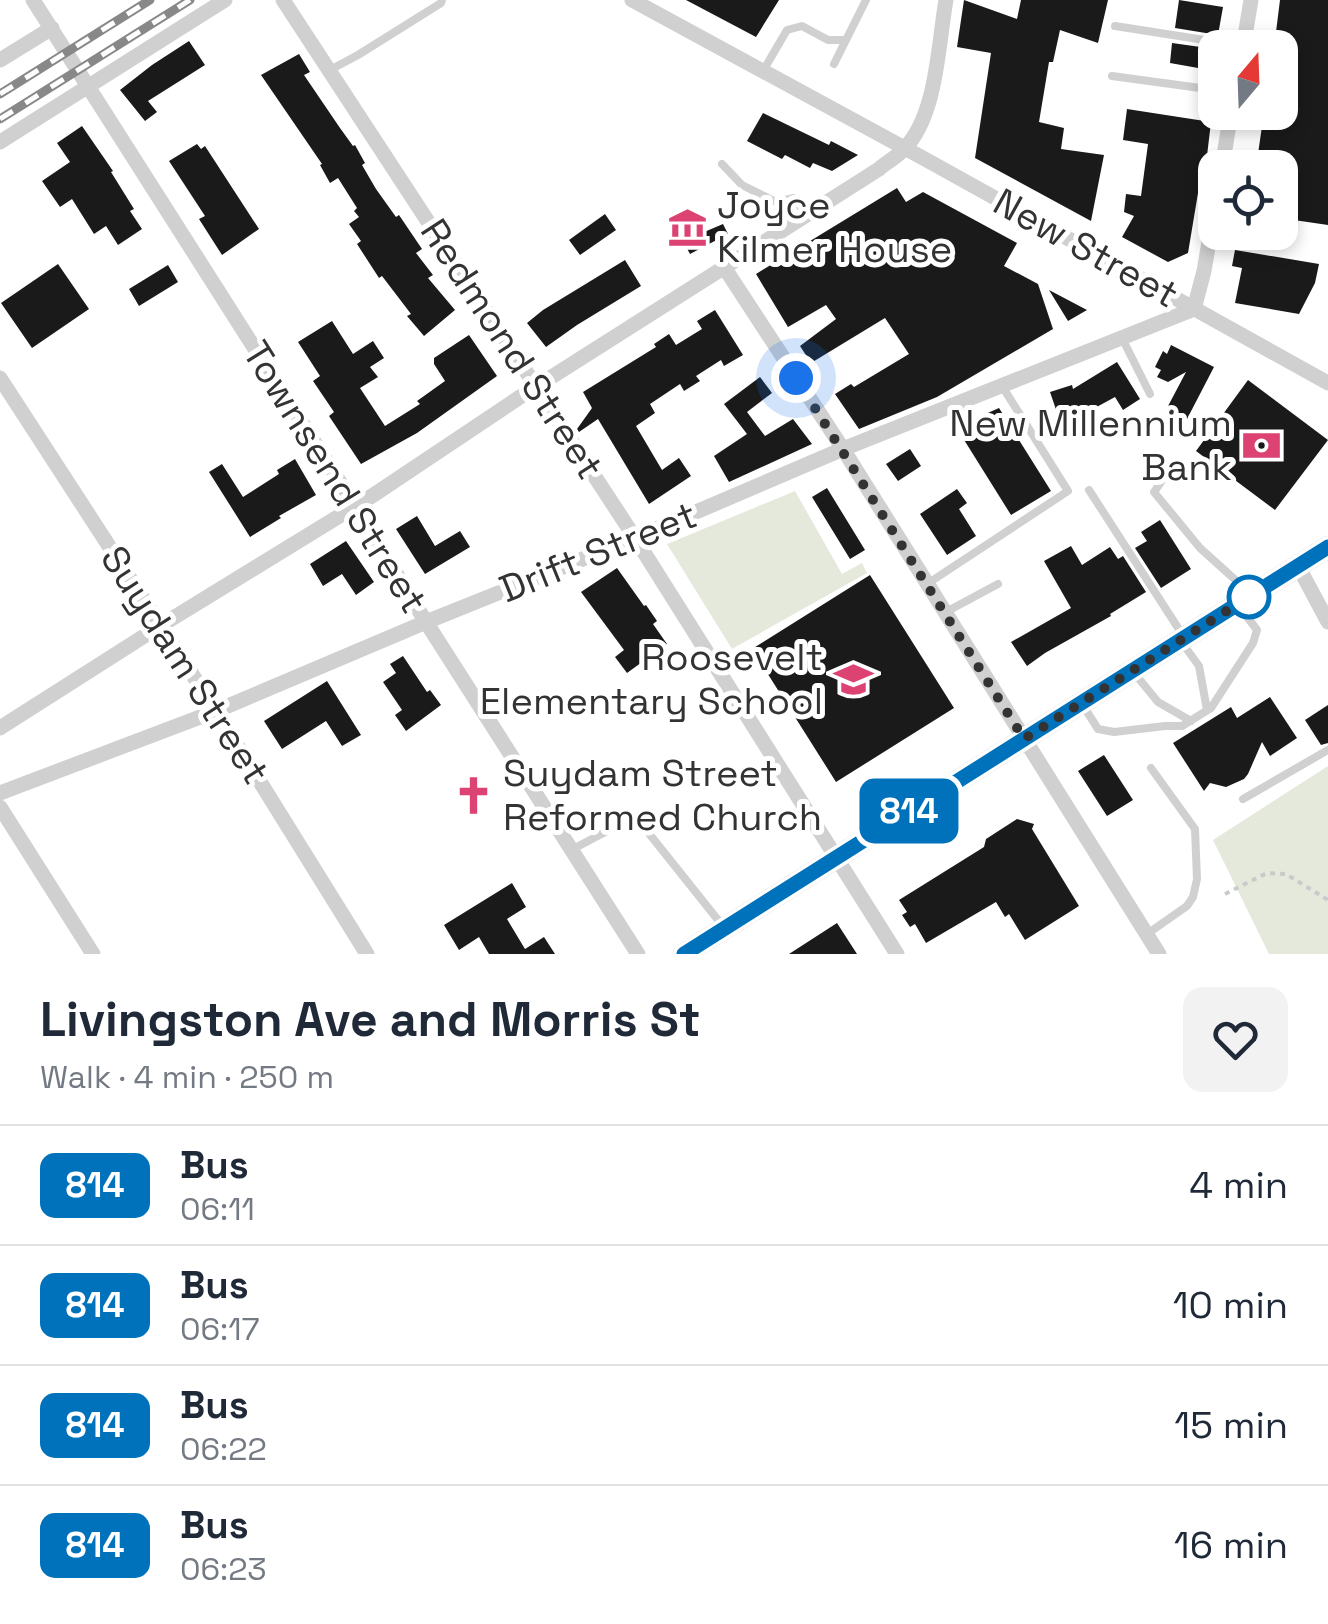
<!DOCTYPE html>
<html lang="en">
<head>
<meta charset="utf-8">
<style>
  body { margin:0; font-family:"Space Grotesk",sans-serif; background:#f2f2f3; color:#1f2937; height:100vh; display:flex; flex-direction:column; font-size:38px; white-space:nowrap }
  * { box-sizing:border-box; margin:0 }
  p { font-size:32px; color:#747a83 }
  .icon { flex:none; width:55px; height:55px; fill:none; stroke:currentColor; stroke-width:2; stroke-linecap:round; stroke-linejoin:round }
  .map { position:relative; height:954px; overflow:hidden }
  .sheet { display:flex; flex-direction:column; background:#fff; flex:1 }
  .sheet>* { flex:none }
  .badge { padding:0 20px; border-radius:15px; font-size:35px; line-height:65px }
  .needle { width:65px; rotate:19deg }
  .fabs { position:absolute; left:1198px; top:30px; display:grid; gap:20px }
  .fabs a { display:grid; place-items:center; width:100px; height:100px; border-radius:20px; background:#fff; box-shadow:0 5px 15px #0003; font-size:50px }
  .you { position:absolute; width:50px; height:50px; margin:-25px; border:8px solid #fff; border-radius:50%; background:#1a73e8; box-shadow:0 0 0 15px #1a73e833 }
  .map>.badge { position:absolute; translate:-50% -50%; box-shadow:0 0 0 5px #fff }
  .round { display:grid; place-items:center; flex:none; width:105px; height:105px; border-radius:20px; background:#f2f2f3 }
  .headline { display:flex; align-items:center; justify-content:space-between; height:170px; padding:0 40px }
  h1 { font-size:48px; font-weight:700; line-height:75px }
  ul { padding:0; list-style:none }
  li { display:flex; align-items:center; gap:30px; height:120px; padding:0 40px; border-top:2px solid #e0e1e3 }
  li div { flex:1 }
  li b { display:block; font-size:38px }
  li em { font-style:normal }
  li .badge { min-width:110px; font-weight:700; text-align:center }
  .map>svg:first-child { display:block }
</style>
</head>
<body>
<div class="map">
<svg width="1328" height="954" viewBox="0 0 1328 954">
  <rect width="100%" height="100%" fill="#fff"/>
  <path fill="#e5e9dc" d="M 795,491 L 842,574 L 862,563 L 867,573 L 732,649 L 667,544 Z
    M 1328,766 L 1328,954 L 1269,954 L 1213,840 Z"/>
  <path fill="#1a1a1a" d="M 686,0 L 779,0 L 756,37 Z
    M 964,0 L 1017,19 L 1021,0 L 1108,0 L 1098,43 L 1060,30 L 1053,62 L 1049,62 L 1039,122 L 1064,128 L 1061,149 L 1104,155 L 1091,221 L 975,158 L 991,53 L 957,47 Z
    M 1179,0 L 1223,7 L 1218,35 L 1175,28 Z
    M 1280,0 L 1328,0 L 1328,225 L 1280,218 L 1280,168 L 1256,168 L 1264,112 L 1280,112 L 1280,48 L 1274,48 Z
    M 189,41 L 205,65 L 148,101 L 157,112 L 145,121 L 120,90 L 152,65 Z
    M 1172,43 L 1215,49 L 1215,71 L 1170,63 Z
    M 299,54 L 310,72 L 304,75 L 340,128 L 353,146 L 355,145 L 365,163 L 362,165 L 376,189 L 396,217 L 399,215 L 422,249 L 416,253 L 433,275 L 428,278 L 455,310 L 424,336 L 407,316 L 411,314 L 382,276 L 379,278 L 357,244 L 361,241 L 349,224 L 359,217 L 354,211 L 357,208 L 338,178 L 330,183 L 320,165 L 322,164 L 261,75 Z
    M 1127,109 L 1211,122 L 1204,181 L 1200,181 L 1188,253 L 1168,262 L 1122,237 L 1134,216 L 1124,212 L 1126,194 L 1141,196 L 1148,144 L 1123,140 Z
    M 763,113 L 829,145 L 831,141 L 858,155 L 832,171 L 813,163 L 810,168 L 785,155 L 782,159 L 747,141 Z
    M 82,126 L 113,171 L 111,172 L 134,209 L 130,211 L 142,229 L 118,245 L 106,226 L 94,234 L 72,199 L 60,207 L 42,181 L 70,162 L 57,143 Z
    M 197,144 L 201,149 L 205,146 L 259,229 L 222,255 L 199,219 L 205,216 L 169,161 Z
    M 897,188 L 906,202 L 923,192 L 1017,243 L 1004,266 L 1038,284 L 1053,329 L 937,397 L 859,429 L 835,394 L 851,384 L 854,387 L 909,354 L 885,318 L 811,363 L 800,346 L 836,319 L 826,305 L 788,327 L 756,274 Z
    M 605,214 L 616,230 L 580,255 L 569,240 Z
    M 723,224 L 728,234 L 690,254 L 683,241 Z
    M 1235,250 L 1319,264 L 1315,283 L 1299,314 L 1235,303 L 1242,268 L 1232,266 Z
    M 625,260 L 641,286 L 577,325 L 546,347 L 527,323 L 543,310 Z
    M 58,264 L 89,309 L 32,348 L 1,303 Z
    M 168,265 L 178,282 L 139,306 L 129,289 Z
    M 1049,290 L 1087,310 L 1068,321 Z
    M 715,310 L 743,355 L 724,366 L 721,360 L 696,376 L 700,381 L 684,391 L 680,384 L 650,404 L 655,413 L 636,426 L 662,470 L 679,458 L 691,476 L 649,504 L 598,419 L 579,432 L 577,429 L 592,408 L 583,392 L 656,347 L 654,344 L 669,334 L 676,345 L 702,329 L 697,321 Z
    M 332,321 L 353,354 L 373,341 L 384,358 L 370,367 L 378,377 L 360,388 L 385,426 L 420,404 L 417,401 L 445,381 L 434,364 L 434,358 L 469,335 L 497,376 L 417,433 L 361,464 L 329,416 L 334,412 L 313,381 L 320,376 L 298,342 Z
    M 1171,345 L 1214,367 L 1187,419 L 1167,408 L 1186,372 L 1168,382 L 1157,377 L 1161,370 L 1155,367 L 1163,351 L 1167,354 Z
    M 1117,362 L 1140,399 L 1123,410 L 1115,397 L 1082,415 L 1086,426 L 1064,433 L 1050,392 L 1072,385 L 1073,389 Z
    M 760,377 L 772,393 L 747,412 L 765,436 L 793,419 L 812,444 L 729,482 L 714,456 L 747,434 L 724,404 Z
    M 1248,380 L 1328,440 L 1275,510 L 1196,451 Z
    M 999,408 L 1051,491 L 1011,515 L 956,427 Z
    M 910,449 L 921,466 L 898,481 L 886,464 Z
    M 295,459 L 316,495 L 279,516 L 281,518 L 250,537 L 209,472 L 222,464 L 243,497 L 279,474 L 277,470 Z
    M 827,488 L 865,550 L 850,559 L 812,497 Z
    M 957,489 L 967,503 L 959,509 L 976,536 L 947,555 L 920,514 Z
    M 417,516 L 435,546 L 460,531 L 470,547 L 425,574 L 396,529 Z
    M 1160,520 L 1191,569 L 1161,588 L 1135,548 L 1147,541 L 1141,532 Z
    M 346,541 L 374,582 L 356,595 L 342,574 L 323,586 L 310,564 Z
    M 1071,546 L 1082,565 L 1110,547 L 1118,559 L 1123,556 L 1146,592 L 1110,614 L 1111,616 L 1045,653 L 1027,666 L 1011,642 L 1071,608 L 1044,561 Z
    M 617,568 L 644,606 L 646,605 L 657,621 L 653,624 L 667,644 L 627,673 L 615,657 L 624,650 L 581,592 Z
    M 870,575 L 954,708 L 836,782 L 752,649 Z
    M 403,656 L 427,692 L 430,690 L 441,705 L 406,731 L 395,715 L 402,710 L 383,682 L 396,673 L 390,664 Z
    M 327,681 L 361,735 L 342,746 L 326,721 L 282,749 L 264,721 Z
    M 1270,697 L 1297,738 L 1270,756 L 1262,742 L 1248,774 L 1244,779 L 1226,787 L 1210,783 L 1204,791 L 1173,743 L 1231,707 L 1237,718 Z
    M 1328,705 L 1328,743 L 1321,745 L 1305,720 Z
    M 1104,755 L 1133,800 L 1107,816 L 1078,771 Z
    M 1017,819 L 1034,824 L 1032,829 L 1079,906 L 1025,940 L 1009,914 L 1005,917 L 996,902 L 926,943 L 915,924 L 910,927 L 902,915 L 907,912 L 899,900 L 984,847 L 986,839 Z
    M 512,883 L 526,907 L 507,919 L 525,949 L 544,937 L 555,954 L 489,954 L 479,937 L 459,950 L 444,925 Z
    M 837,923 L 857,954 L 789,954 Z"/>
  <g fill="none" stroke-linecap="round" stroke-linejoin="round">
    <path stroke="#cacaca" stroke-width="4" stroke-dasharray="5 5" stroke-linecap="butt" d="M 1225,894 L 1267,873 L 1286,874 L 1328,900"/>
    <path stroke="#d0d0d0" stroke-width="8" d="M 1115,26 L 1243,46
      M 834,64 L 846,40
      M 328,71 L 358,55 L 441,3 L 442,0
      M 763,71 L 787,30 L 802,26 L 828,40 L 846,40 L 866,0
      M 1112,76 L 1215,90
      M 722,164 L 742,185 L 776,202 L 794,198 L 806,215
      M 1122,338 L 1150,394
      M 1168,472 L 1154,492 L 1200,548 L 1251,594
      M 1089,490 L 1182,634
      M 927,584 L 1068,491 L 1002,386
      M 944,613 L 998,584
      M 1183,644 L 1199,666 L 1207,710
      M 1135,674 L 1158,702 L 1191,721
      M 1084,707 L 1098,729 L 1114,732 L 1165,726 L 1182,726 L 1211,708 L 1253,643 L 1257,630 L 1239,606
      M 1243,799 L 1328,750
      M 573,849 L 628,820 L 639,821 L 722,925
      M 1147,934 L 1187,906 L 1193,897 L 1197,879 L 1195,829 L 1151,768"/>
    <path stroke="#d0d0d0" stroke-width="15" d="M 33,0 L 341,484 L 426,622 L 638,954
      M 283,0 L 635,538 L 897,954
      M 632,0 L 923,158 L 1328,383
      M 1243,48 L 1251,0
      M 0,60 L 52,28
      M 0,142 L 225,0
      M 1222,168 L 1231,112
      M 724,267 L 843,449 L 1159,954
      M 1194,309 L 1204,271 L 1215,207
      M 0,378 L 216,711 L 367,954
      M 1298,566 L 1328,622
      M 0,728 L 160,626 L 372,496 L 520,397 L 879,169 C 887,162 897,157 904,149 C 937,116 938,45 946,0
      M 0,793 L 216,711 L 426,622 L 635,538 L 843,449 L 1194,309
      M 0,807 L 93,954"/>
    <path stroke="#bdbdbd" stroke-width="22" d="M 684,954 L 1328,547"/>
    <defs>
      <path id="rail" d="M 0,94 L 150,0
        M 0,119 L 190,0"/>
    </defs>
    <use href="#rail" stroke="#888" stroke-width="9"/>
    <use href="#rail" stroke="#fff" stroke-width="5" stroke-dasharray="15" stroke-linecap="butt"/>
  </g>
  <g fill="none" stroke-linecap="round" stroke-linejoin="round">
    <defs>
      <path id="line" d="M 684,954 L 1328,547"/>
    </defs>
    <use href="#line" stroke="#fff" stroke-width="22"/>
    <use href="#line" stroke="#0072bc" stroke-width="15"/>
    <path stroke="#333" stroke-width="10" stroke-dasharray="0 18" d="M 796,378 L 1024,739 L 1252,595 L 1249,597"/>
  </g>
  <defs>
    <symbol id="museum-bare" viewBox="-9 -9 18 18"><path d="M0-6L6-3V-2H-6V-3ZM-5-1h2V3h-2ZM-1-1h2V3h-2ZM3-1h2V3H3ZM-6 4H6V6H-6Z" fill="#dc4373" stroke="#fff" stroke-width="2.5" paint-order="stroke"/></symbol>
    <symbol id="bank-bare" viewBox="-9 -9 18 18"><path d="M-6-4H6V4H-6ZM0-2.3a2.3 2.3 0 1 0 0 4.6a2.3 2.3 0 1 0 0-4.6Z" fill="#dc4373" stroke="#fff" stroke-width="2.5" paint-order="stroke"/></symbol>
    <symbol id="school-bare" viewBox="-9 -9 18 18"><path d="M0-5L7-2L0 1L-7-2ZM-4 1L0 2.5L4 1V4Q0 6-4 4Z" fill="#dc4373" stroke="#fff" stroke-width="2.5" paint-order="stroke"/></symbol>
    <symbol id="church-bare" viewBox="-9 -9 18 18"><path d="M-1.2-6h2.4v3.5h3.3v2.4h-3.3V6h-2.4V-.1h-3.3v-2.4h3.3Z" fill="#dc4373" stroke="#fff" stroke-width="2.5" paint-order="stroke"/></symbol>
  </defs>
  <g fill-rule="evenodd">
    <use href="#museum-bare" x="660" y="200" width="55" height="55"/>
    <use href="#bank-bare" x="1234" y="418" width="55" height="55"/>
    <use href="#school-bare" x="826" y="652" width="55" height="55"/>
    <use href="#church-bare" x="446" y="768" width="55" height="55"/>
  </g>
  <circle fill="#fff" stroke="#0072bc" stroke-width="5" cx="1249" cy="597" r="20"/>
  <g text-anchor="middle" stroke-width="10" stroke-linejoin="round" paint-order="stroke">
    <g font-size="38" fill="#333" stroke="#fff" text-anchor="start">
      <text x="717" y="218">Joyce<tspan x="717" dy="44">Kilmer House</tspan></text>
      <text x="1232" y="436" text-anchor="end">New Millennium<tspan x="1232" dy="44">Bank</tspan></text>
      <text x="823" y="670" text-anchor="end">Roosevelt<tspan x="823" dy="44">Elementary School</tspan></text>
      <text x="503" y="786">Suydam Street<tspan x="503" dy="44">Reformed Church</tspan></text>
    </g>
    <g font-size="38" fill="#333" stroke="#fff">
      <text transform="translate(1086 248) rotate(29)" y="13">New Street</text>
      <text transform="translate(512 349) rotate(57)" y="13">Redmond Street</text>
      <text transform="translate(335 477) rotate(58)" y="13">Townsend Street</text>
      <text transform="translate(598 552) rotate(-22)" y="13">Drift Street</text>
      <text transform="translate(185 665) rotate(57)" y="13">Suydam Street</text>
    </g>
  </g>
</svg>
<div class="fabs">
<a><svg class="needle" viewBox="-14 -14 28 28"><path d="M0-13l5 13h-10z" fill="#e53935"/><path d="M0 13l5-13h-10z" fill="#747a83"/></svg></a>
<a><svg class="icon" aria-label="locate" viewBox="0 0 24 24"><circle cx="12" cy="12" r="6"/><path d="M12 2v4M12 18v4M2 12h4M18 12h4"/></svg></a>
</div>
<div class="you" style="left:796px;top:378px"></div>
<b class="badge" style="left:909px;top:811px;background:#0072bc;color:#fff">814</b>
</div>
<section class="sheet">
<div class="headline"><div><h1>Livingston Ave and Morris St</h1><p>Walk · 4 min · 250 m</p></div><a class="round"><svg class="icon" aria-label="heart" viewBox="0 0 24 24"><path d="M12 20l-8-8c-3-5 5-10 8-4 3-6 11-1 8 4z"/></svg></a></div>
<ul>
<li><span class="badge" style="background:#0072bc;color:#fff">814</span><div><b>Bus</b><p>06:11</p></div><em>4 min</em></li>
<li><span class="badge" style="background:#0072bc;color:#fff">814</span><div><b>Bus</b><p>06:17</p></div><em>10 min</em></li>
<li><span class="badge" style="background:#0072bc;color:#fff">814</span><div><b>Bus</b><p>06:22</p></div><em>15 min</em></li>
<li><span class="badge" style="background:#0072bc;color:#fff">814</span><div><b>Bus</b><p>06:23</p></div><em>16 min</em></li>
</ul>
</section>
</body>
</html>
